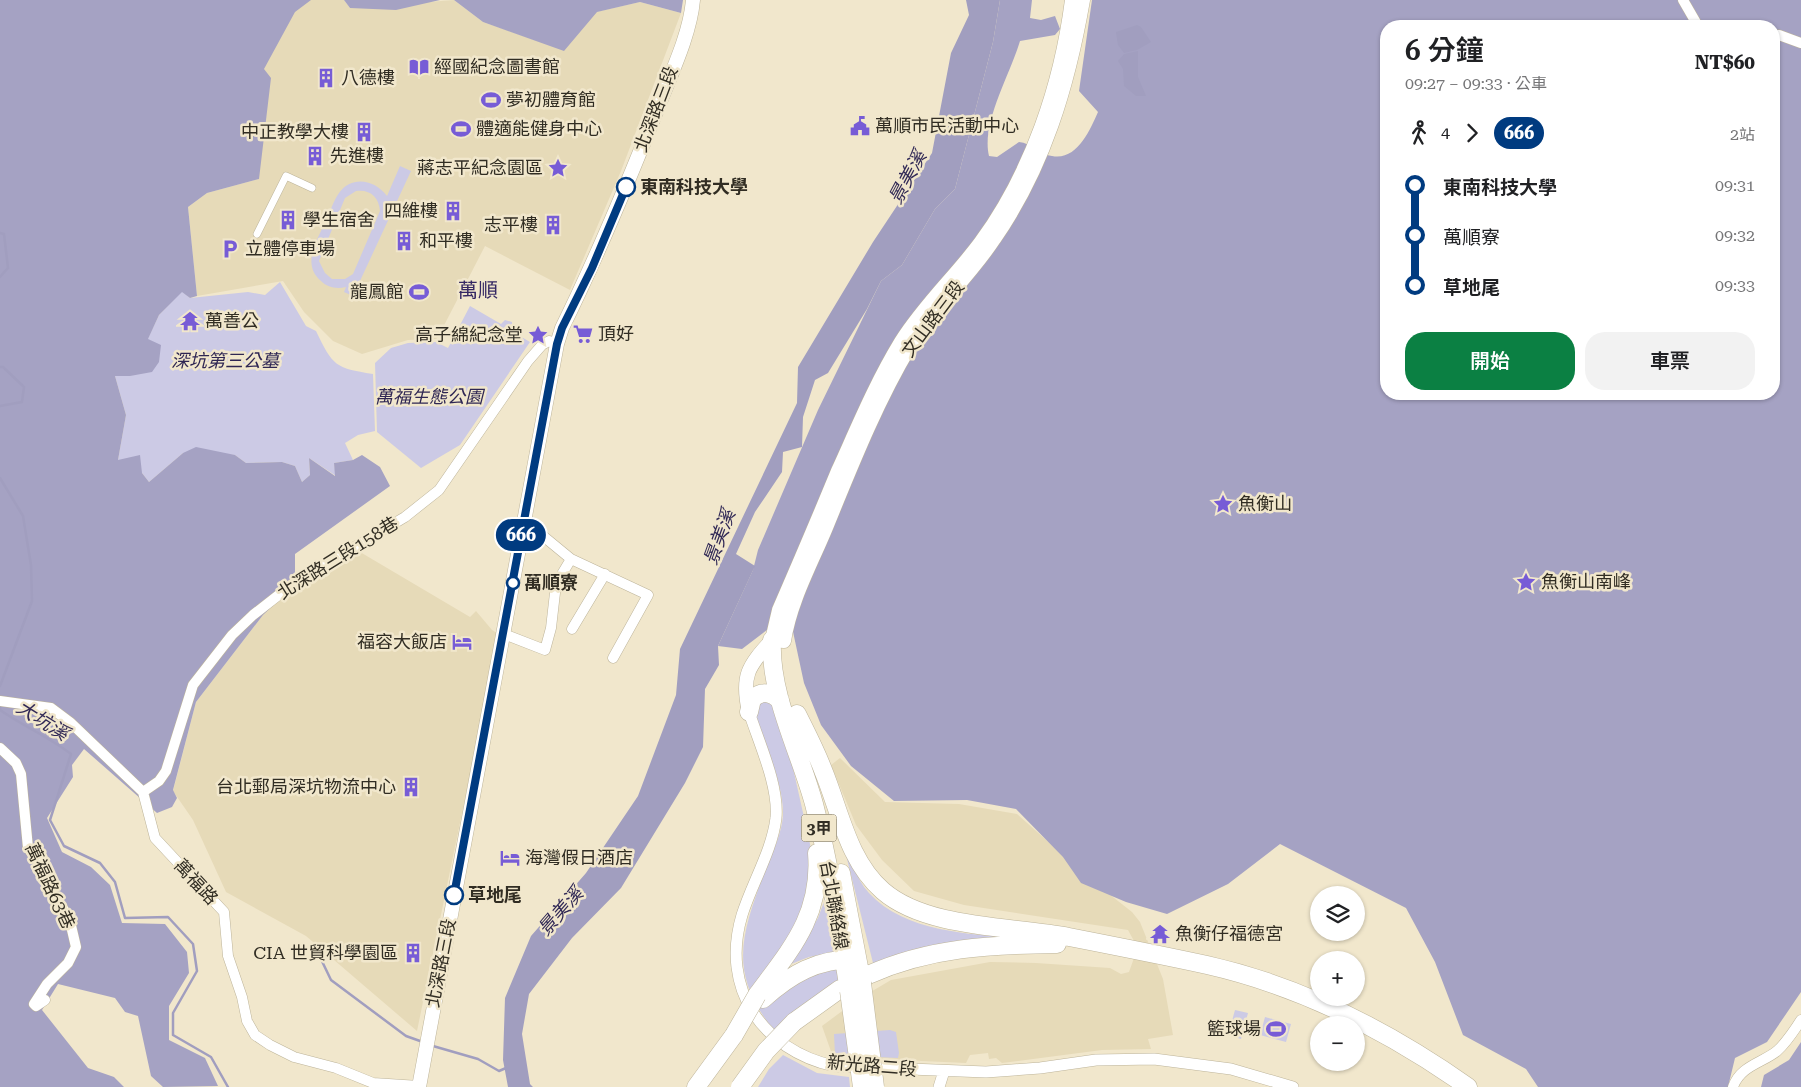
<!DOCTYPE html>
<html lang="zh-TW">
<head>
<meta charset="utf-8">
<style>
  body { margin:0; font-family:"Roboto Serif","Noto Sans TC",serif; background:#f2f2f2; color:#202124; height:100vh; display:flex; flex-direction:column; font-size:19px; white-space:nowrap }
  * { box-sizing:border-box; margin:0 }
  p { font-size:16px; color:#757577 }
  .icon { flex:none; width:28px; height:28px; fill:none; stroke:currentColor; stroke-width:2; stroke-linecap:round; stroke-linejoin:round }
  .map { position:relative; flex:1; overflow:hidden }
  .drawer { position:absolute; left:1380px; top:20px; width:400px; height:380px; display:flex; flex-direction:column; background:#fff; border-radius:20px; box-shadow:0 1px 4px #0004 }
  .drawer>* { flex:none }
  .badge { padding:0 10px; border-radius:16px; font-size:18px; line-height:32px }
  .fabs { position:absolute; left:1310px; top:886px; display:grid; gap:10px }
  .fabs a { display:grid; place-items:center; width:55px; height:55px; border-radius:50%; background:#fff; box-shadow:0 1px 4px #0004; font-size:25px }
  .map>.badge { position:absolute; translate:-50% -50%; box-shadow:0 0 0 2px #fff }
  .legs { display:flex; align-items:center; gap:8px; height:55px; padding:0 25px; font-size:16px }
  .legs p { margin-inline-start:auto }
  .summary { display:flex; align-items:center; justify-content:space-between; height:85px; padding:0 25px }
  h1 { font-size:28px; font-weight:600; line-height:38px }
  .action { display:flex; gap:10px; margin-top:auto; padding:10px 25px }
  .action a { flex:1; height:58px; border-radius:20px; background:#0b8043; color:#fff; font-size:20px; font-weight:600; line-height:58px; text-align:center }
  .action a+a { background:#f2f2f2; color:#202124 }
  ul { padding:0 25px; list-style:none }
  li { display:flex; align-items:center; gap:18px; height:50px; font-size:19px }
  li i { display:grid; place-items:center; width:8px; height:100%; margin:0 6px; background:currentColor }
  li i::after { content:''; width:12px; height:12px; margin:-6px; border:4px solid; border-radius:50%; background:#fff }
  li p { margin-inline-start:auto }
  li:first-child i { background:linear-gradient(#0000 50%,currentColor 0) }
  li:last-child i { background:linear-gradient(currentColor 50%,#0000 0) }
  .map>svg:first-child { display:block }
</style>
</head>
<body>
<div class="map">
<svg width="1801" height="1087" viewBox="0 0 1801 1087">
  <rect width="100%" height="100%" fill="#f1e7cc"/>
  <path fill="#e6dab8" d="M 145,0 L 344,0 L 350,8 L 454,0 L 483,22 L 564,50 L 596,12 L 640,2 L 681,13 L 621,171 L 570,290 L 485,246 L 437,339 L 408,340 L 362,354 L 333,341 L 304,312 L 283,281 L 197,296 L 188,207 L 207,193 L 259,179 Z
    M 355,549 L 470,617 L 476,611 L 492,630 L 499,634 L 417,1031 L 306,936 L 226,892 L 193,820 L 173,791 L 196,702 L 263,615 L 295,585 Z
    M 840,758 L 885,802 L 959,804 L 1017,814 L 1090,879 L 1132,912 L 1140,922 L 1163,979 L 1173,1035 L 1148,1039 L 1151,1049 L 1102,1050 L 1002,1063 L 996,1058 L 989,1059 L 988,1053 L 970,1055 L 966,1063 L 833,1057 L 822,1026 L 857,1000 L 891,980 L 990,962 L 1036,963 L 1110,968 L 1121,974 L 1129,972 L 1134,958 L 1134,941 L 1128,930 L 964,905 L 914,891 L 882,860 L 856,825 L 831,765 Z"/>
  <path fill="#cccae5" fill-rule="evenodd" d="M 400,166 L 411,171 L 353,296 L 344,292 L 346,287 C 337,289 328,288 321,281 C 301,264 317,240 326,221 C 330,213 333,201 339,193 C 352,175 375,180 387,196 ZM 356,191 C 370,189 379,197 380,211 L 353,274 L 345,279 L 332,279 L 325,273 L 319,261 L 345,198 Z
    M 280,282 L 306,326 L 316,331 C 333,366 335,368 373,374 L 375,431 L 358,435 L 345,443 L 353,460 L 334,463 L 336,476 L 309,458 L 310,475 L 302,482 L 295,466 L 282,462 L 246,463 L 235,455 L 183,453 L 149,482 L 142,473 L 118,460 L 126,415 L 115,376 L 130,376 L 159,315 L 182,291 L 190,298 L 248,292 L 265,295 Z
    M 470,306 L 501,324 L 505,320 L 512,322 L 513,332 L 530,342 L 460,445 L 421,468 L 377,432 L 375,363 L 391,348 L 408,343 L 436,342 L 448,348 Z
    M 762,700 L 772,704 L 793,768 L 812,853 L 803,917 L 753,991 L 836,967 L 839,983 L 777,1034 C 725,972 742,934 767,865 C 774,849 782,832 783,815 C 784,785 765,745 756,716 L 756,704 Z
    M 841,835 C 849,853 855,878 869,893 C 906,933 969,933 1019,939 L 874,967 Z
    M 829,888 L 834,952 L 809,957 L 791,964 L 818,918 Z
    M 1235,1010 L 1248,1013 L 1241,1039 L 1228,1035 Z
    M 1265,1017 L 1291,1024 L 1286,1042 L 1260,1035 Z
    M 890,1030 L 896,1032 L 899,1053 L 898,1058 L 835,1055 L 834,1034 Z
    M 783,1055 L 817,1073 L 849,1077 L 850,1087 L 758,1087 L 769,1069 Z"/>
  <path fill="#a5a2c3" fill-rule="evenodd" d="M 0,0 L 311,0 L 295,12 L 264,69 L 271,78 L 259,179 L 207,193 L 188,207 L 197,296 L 190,298 L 182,292 L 159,315 L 148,339 L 161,345 L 159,362 L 152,372 L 130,376 L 115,376 L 126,415 L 118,460 L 140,455 L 142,473 L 149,482 L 183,453 L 196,447 L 235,455 L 246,463 L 282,462 L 295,466 L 302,482 L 310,475 L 309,458 L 335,476 L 334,463 L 353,460 L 362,455 L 380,467 L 390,486 L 295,554 L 295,585 L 263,615 L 196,702 L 173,790 L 177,798 L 172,807 L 157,813 L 84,749 L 72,765 L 73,777 L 47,818 L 62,852 L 91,867 L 110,885 L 122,923 L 165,924 L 187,952 L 189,973 L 169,1006 L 169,1040 L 205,1058 L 218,1086 L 163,1087 L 151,1076 L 138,1016 L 125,1012 L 115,998 L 58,984 L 42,1010 L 88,1068 L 114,1077 L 124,1087 L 0,1087 Z
    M 344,0 L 440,0 L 396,10 L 350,8 Z
    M 454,0 L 683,0 L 681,13 L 640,2 L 597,12 L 564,51 L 483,22 Z
    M 1000,0 L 1032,0 L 1030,18 L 1041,20 L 1055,16 L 1060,29 L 1055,35 L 1020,41 C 1010,75 981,123 989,156 L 997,157 L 1019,142 C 1031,143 1041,155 1052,156 C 1077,161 1090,130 1098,112 L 1079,91 L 1092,0 L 1801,0 L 1801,992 L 1767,1042 L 1735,1058 L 1728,1087 L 1538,1087 L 1526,1069 L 1463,1035 L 1435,962 L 1406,908 L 1280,844 L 1228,884 L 1167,914 L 1126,902 L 1081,883 L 1063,857 L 1016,809 L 967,800 L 894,801 L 851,766 L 821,725 L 804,683 L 789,613 L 742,649 L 718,646 L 753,570 L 758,550 L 818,410 L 881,281 L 902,265 L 935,209 L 955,189 L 993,42 ZM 1386,26 L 1774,26 L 1774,394 L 1386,394 Z
    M 1801,1042 L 1801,1087 L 1761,1087 L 1764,1075 L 1789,1060 Z"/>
  <path fill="#a19ebf" d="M 966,0 L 1000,0 L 993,42 L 955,189 L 935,209 L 902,265 L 881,281 L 867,309 L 828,373 L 815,380 L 803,417 L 802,447 L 783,452 L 782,472 L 755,512 L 736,554 L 755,566 L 718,646 L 719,665 L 705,689 L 703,747 L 685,783 L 621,888 L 572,938 L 529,994 L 522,1034 L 530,1084 L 533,1087 L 508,1087 L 503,1060 L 505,998 L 531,936 L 586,873 L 638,796 L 676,695 L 680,649 L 797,403 L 798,367 L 873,242 L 932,153 L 951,53 L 969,15 Z
    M 1137,25 L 1141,27 L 1151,42 L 1137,50 L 1124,53 L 1118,45 L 1116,32 Z
    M 1138,51 L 1138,77 L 1146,96 L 1136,96 L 1124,86 L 1123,69 L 1118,61 L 1124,54 Z"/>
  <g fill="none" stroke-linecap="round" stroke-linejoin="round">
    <path stroke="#a19ebf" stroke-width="2.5" d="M 0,233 L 4,234 L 8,268 L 0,277
      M 0,367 L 3,367 L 24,387 L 22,402 L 0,406
      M 0,478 L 23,516 L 31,565 L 32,601 L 0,686
      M 0,705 L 0,710 C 23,726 49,737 71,754 L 50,820 L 64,846 L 100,863 L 115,882 L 125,918 L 168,917 L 193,944 L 197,971 L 173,1013 L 173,1035 L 211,1057 L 228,1087
      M 319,955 L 331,980 L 406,1036 L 420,1041
      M 433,1046 L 478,1059 L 499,1071 L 506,1068"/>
    <defs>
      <path id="pedestrian" d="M 257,234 L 286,176 L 312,188"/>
      <path id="minor" d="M 1683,0 L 1698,26
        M 1774,36 L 1779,35 L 1801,43
        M 522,529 L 537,531 L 571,559 L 648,595 L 613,658
        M 572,629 L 605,574
        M 504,634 L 545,650 L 551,628 L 556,584 L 571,559
        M 0,701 L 51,708 L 71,723 L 143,792 L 155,838 L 224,912 L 228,956 L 242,997 L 247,1021 L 255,1035 L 270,1045 L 294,1057 L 336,1068 L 373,1083 L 419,1086
        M 0,748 L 16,763 L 21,774 L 28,848 L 41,865 L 50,891 L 69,917 L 76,947 L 68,963 L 47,984 L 34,1004 L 36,1006 L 45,1000
        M 143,792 L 159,781 L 166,771 L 193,685 L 232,635 L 253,615 L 294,583 L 405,517 L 439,490 L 528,361 L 542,345 L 549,341 L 557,344
        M 1733,1087 C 1740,1066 1762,1063 1777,1051 C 1787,1042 1794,1031 1801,1020"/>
      <path id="tertiary" d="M 749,712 C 759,743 779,786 776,818 C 772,851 752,883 742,915 C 720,988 762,1050 834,1066 L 986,1072 L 1040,1068 L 1096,1060 L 1154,1059 L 1231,1069 L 1293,1087
        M 939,1087 L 944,1071"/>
      <path id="secondary" d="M 772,640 L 784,641 C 790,601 812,562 827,525 C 852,464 876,403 910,346 C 934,308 969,277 994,239 C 1044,167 1068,86 1083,0
        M 772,640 L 779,610 C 799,564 819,517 838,471 C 858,427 876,383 901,342 C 924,305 956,276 981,242 C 1032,172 1061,85 1072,0
        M 749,712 C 741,676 748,666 772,640
        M 419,1087 L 557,344 L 562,328 C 597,257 627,185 656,112 C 669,78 690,36 693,0"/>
      <path id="motorway" d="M 772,640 C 769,694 800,752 814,804 C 830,865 839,928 849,991
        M 749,712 L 752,699 C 762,690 770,692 780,700
        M 797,714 C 806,732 816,751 823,770 C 840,811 848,861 883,891 C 927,929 1013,926 1069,937 C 1115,946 1161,955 1207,965 C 1300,986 1390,1032 1468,1087
        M 841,873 L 862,983
        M 868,975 C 931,947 990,945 1057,944
        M 757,995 C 791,949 822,915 817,853
        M 763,999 C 791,974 817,959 855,959
        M 794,1022 L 840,989
        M 696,1087 L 734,1035"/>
    </defs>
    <use href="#pedestrian" stroke="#bdb49a" stroke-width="8"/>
    <use href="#minor" stroke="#bdb49a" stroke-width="11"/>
    <use href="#tertiary" stroke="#bdb49a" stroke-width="12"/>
    <use href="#secondary" stroke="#bdb49a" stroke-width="15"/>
    <use href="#motorway" stroke="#bdb49a" stroke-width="19"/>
    <use href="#pedestrian" stroke="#fff" stroke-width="7"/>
    <use href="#minor" stroke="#fff" stroke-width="10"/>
    <use href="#tertiary" stroke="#fff" stroke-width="11"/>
    <use href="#secondary" stroke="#fff" stroke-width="14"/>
    <use href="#motorway" stroke="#fff" stroke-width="18"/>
    <defs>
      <path id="motorway-bridge" d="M 862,983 L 875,1087
        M 849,991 L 862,1087
        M 734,1035 L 757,995
        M 740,1087 L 766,1051 L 794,1022"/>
    </defs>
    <use href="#motorway-bridge" stroke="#bdb49a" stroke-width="19" stroke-linecap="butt"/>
    <use href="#motorway-bridge" stroke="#fff" stroke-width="18"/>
  </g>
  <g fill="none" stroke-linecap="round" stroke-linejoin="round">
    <defs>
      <path id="line-1" d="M 454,895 L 557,344 L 562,328 L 592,268 L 626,187"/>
    </defs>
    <use href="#line-1" stroke="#fff" stroke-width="11"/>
    <use href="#line-1" stroke="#003b80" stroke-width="8"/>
  </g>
  <defs>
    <symbol id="library-bare" viewBox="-9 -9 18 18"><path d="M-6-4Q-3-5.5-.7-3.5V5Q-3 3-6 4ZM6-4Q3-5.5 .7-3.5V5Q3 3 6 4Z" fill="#775cd6" stroke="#f1e7cc" stroke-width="2.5" paint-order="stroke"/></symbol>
    <symbol id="building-bare" viewBox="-9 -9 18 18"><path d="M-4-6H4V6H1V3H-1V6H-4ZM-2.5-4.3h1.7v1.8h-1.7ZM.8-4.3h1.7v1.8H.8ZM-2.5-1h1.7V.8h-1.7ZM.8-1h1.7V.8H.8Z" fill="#775cd6" stroke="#f1e7cc" stroke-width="2.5" paint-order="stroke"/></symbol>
    <symbol id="stadium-bare" viewBox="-9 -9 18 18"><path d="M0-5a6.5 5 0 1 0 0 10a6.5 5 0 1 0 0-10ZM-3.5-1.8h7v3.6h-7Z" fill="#775cd6" stroke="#f1e7cc" stroke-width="2.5" paint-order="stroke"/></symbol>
    <symbol id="civic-bare" viewBox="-9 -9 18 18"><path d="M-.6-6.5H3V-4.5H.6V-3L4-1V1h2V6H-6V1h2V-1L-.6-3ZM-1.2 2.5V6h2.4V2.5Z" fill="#775cd6" stroke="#f1e7cc" stroke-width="2.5" paint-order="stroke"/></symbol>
    <symbol id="sight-bare" viewBox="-9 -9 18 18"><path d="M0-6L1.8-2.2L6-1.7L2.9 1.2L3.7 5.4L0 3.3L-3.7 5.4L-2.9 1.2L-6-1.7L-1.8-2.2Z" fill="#775cd6" stroke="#f1e7cc" stroke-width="2.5" paint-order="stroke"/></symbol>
    <symbol id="parking-bare" viewBox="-9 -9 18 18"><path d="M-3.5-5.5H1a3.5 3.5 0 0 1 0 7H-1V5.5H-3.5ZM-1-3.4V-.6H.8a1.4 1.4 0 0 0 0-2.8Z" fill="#775cd6" stroke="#f1e7cc" stroke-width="2.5" paint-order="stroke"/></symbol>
    <symbol id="temple-bare" viewBox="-9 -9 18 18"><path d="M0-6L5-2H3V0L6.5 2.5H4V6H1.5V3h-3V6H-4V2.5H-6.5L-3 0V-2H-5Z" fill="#775cd6" stroke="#f1e7cc" stroke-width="2.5" paint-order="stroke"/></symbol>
    <symbol id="supermarket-bare" viewBox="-9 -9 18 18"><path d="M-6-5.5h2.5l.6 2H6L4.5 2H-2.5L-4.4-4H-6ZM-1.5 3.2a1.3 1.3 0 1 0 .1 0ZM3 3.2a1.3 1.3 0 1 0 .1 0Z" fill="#775cd6" stroke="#f1e7cc" stroke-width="2.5" paint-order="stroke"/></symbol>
    <symbol id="hotel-bare" viewBox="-9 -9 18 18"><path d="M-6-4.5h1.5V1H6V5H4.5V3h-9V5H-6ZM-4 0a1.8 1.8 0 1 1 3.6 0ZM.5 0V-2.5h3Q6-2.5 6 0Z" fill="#775cd6" stroke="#f1e7cc" stroke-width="2.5" paint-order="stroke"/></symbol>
  </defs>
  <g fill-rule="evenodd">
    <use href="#library-bare" x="405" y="53" width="28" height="28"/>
    <use href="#building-bare" x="312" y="64" width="28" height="28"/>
    <use href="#stadium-bare" x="477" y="86" width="28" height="28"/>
    <use href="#civic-bare" x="846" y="112" width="28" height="28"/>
    <use href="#stadium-bare" x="447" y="115" width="28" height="28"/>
    <use href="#building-bare" x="350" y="118" width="28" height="28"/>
    <use href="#building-bare" x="301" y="142" width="28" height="28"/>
    <use href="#sight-bare" x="544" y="154" width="28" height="28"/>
    <use href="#building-bare" x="439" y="197" width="28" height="28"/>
    <use href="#building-bare" x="274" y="206" width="28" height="28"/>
    <use href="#building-bare" x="539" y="211" width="28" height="28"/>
    <use href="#building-bare" x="390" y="227" width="28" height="28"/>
    <use href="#parking-bare" x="216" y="235" width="28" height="28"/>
    <use href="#stadium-bare" x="405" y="278" width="28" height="28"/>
    <use href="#temple-bare" x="176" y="307" width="28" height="28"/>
    <use href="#supermarket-bare" x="569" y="320" width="28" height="28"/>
    <use href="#sight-bare" x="524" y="321" width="28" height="28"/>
    <use href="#sight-bare" x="1209" y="490" width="28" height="28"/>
    <use href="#sight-bare" x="1512" y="568" width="28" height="28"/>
    <use href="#hotel-bare" x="448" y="628" width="28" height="28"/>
    <use href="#building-bare" x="397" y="773" width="28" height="28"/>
    <use href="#hotel-bare" x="496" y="844" width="28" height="28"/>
    <use href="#temple-bare" x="1146" y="920" width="28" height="28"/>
    <use href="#building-bare" x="399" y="939" width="28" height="28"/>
    <use href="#stadium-bare" x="1262" y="1015" width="28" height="28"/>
  </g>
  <g fill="#fff" stroke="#003b80" stroke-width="2.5">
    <circle cx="626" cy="187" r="9"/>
    <circle cx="513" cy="583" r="6"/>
    <circle cx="454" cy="895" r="9"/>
  </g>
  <g text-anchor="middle" stroke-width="5" stroke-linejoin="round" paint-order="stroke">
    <rect fill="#f1e7cc" stroke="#6b6556" stroke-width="1" x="801.5" y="814.5" width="35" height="27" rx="4"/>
    <g font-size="16" font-weight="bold" fill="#312d23">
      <text x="819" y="834">3甲</text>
    </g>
    <g font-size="18" fill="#312d23" stroke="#f1e7cc" text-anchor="start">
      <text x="434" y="73">經國紀念圖書館</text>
      <text x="341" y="84">八德樓</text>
      <text x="506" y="106">夢初體育館</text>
      <text x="875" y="132">萬順市民活動中心</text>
      <text x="476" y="135">體適能健身中心</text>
      <text x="349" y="138" text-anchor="end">中正教學大樓</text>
      <text x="330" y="162">先進樓</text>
      <text x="543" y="174" text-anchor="end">蔣志平紀念園區</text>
      <text x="438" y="217" text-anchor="end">四維樓</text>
      <text x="303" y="226">學生宿舍</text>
      <text x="538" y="231" text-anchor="end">志平樓</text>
      <text x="419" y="247">和平樓</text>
      <text x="245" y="255">立體停車場</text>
      <text x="404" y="298" text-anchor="end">龍鳳館</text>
      <text x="205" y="327">萬善公</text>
      <text x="598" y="340">頂好</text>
      <text x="523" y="341" text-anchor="end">高子綿紀念堂</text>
      <text x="1238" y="510">魚衡山</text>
      <text x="1541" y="588">魚衡山南峰</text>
      <text x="447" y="648" text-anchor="end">福容大飯店</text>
      <text x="396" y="793" text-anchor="end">台北郵局深坑物流中心</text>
      <text x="525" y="864">海灣假日酒店</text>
      <text x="1175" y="940">魚衡仔福德宮</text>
      <text x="398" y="959" text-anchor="end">CIA 世貿科學園區</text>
      <text x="1261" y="1035" text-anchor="end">籃球場</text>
    </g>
    <g font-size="18" fill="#312d23" stroke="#f1e7cc">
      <text transform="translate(656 109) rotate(-69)" y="6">北深路三段</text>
      <text transform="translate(933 319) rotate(-53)" y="6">文山路三段</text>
      <text transform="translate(338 558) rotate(-32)" y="6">北深路三段158巷</text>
      <text transform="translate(196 882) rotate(47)" y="6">萬福路</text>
      <text transform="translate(50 886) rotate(65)" y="6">萬福路63巷</text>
      <text transform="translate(834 905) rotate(80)" y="6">台北聯絡線</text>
      <text transform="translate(441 963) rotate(-79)" y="6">北深路三段</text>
      <text transform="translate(872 1066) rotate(5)" y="6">新光路二段</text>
    </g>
    <g font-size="18" font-weight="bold" fill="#312d23" stroke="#f1e7cc" text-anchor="start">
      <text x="640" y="193">東南科技大學</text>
      <text x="524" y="589">萬順寮</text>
      <text x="468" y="901">草地尾</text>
    </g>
    <g font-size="18" font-style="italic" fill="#2e2653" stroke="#f1e7cc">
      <text x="225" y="367">深坑第三公墓</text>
      <text x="429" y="403">萬福生態公園</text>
    </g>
    <g font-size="19" font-style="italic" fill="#312956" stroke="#f1e7cc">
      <text transform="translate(907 177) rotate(-62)" y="7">景美溪</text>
      <text transform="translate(719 537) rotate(-70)" y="7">景美溪</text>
      <text transform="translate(43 720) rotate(32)" y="7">大坑溪</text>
      <text transform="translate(560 911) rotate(-49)" y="7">景美溪</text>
    </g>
    <g font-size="20" fill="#352863" stroke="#f1e7cc">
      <text x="478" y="297">萬順</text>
    </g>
  </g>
</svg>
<div class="fabs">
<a><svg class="icon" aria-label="layers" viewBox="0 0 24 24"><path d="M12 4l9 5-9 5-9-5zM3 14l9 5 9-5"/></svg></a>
<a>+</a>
<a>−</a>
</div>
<b class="badge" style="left:521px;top:535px;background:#003b80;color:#fff">666</b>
<section class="drawer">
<div class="summary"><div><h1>6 分鐘</h1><p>09:27 – 09:33 · 公車</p></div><b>NT$60</b></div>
<div class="legs"><svg class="icon" aria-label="walk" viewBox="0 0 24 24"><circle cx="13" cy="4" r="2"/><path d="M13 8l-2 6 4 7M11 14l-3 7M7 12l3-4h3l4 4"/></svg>4<svg class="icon" aria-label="forward" viewBox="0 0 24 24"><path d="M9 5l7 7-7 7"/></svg><b class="badge" style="background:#003b80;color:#fff">666</b><p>2站</p></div>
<ul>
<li><i style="color:#003b80"></i><b>東南科技大學</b><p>09:31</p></li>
<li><i style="color:#003b80"></i><span>萬順寮</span><p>09:32</p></li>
<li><i style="color:#003b80"></i><b>草地尾</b><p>09:33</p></li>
</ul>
<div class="action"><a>開始</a><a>車票</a></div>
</section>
</div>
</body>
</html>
